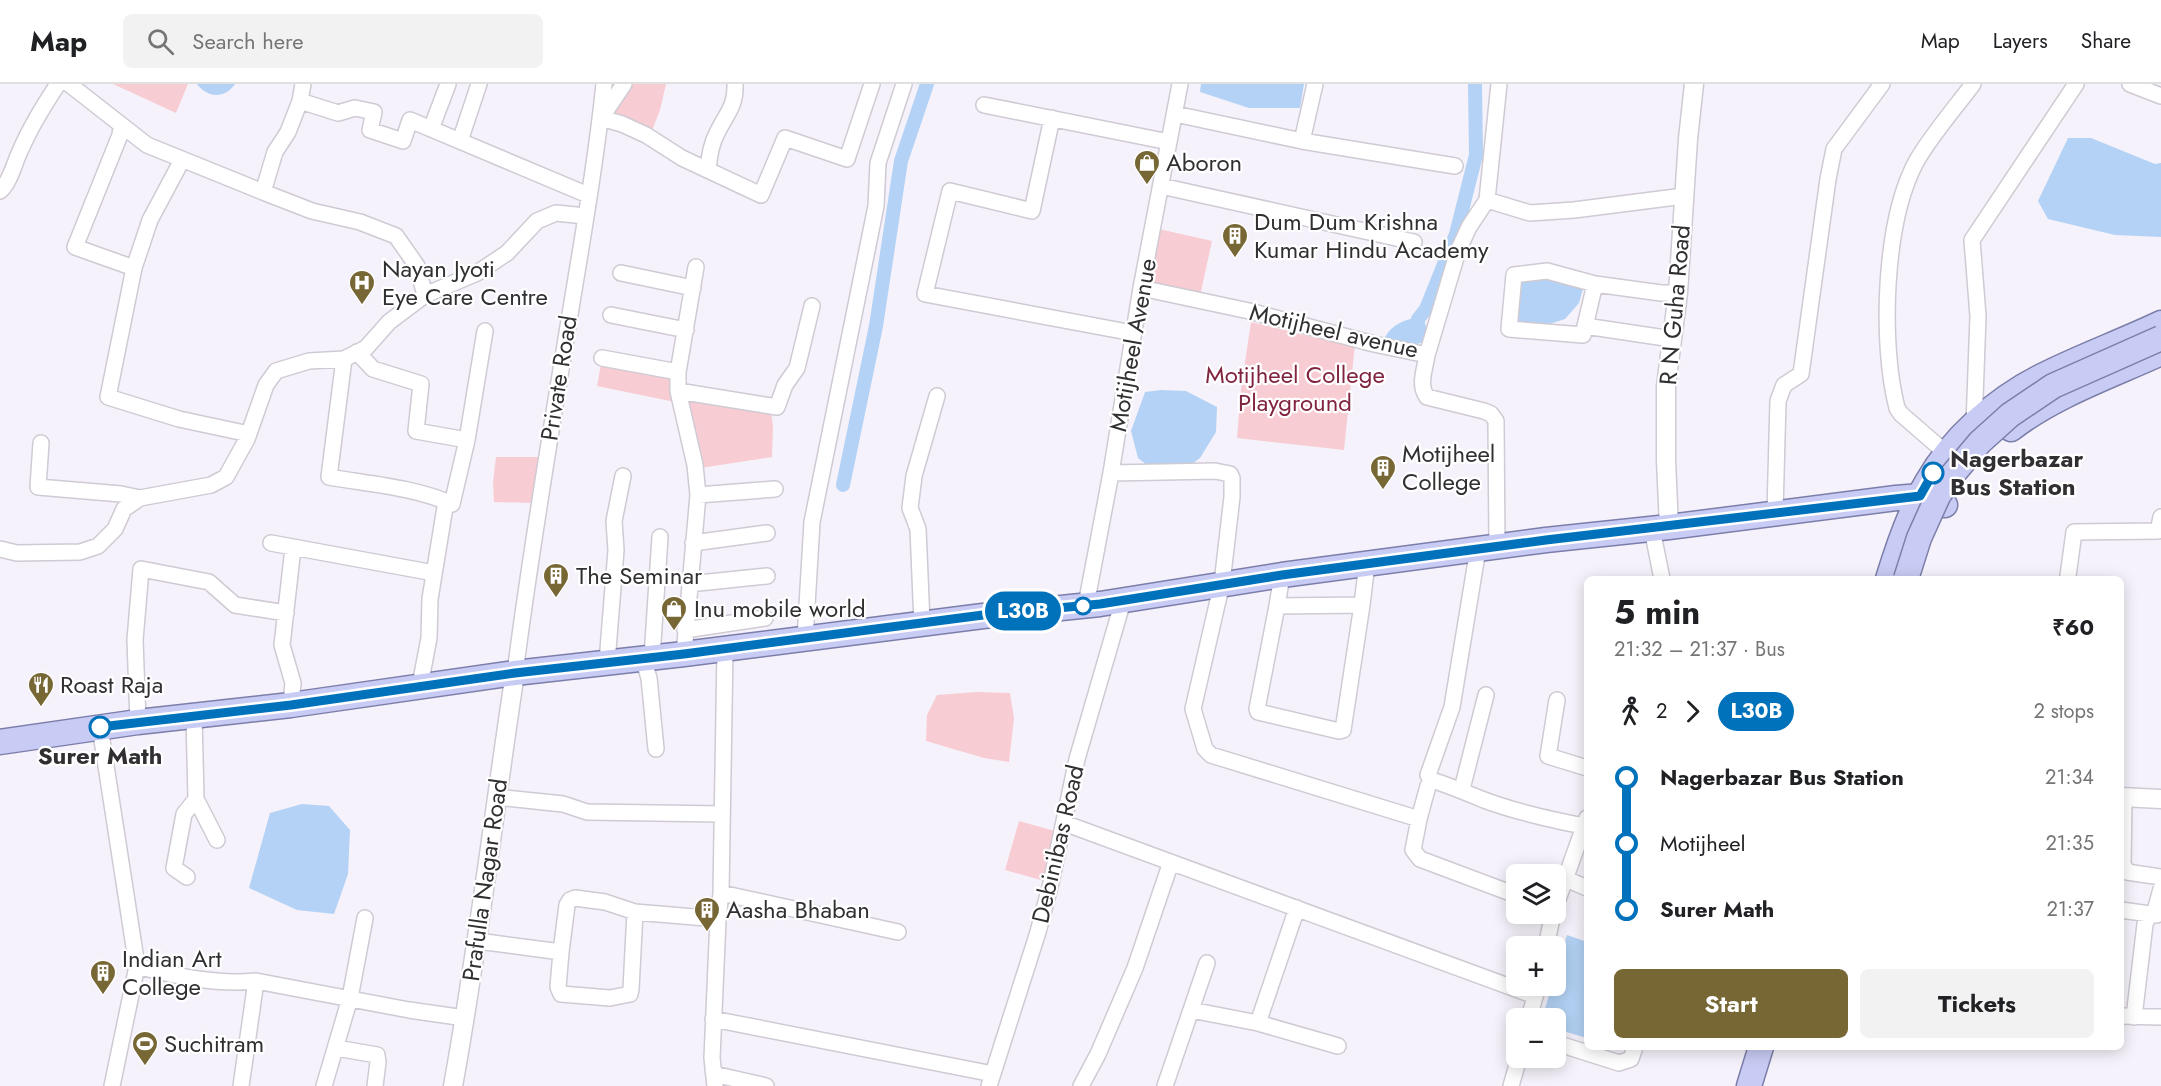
<!DOCTYPE html>
<html lang="en">
<head>
<meta charset="utf-8">
<style>
  body { margin:0; font-family:Jost,sans-serif; background:#f2f2f2; color:#202124; height:100vh; display:flex; flex-direction:column; font-size:22px; white-space:nowrap }
  * { box-sizing:border-box; margin:0 }
  p { font-size:20px; color:#757577 }
  .icon { flex:none; width:33px; height:33px; fill:none; stroke:currentColor; stroke-width:2; stroke-linecap:round; stroke-linejoin:round }
  .map { position:relative; flex:1; overflow:hidden }
  .sheet { position:absolute; left:1584px; top:492px; width:540px; height:474px; display:flex; flex-direction:column; background:#fff; border-radius:9px; box-shadow:0 3px 15px #0003 }
  .sheet>* { flex:none }
  .badge { padding:0 12px; border-radius:20px; font-size:21px; line-height:39px }
  .tools { position:absolute; left:1506px; top:780px; display:grid; gap:12px }
  .tools a { display:grid; place-items:center; width:60px; height:60px; border-radius:9px; background:#fff; box-shadow:0 3px 15px #0003; font-size:30px }
  .map>.badge { position:absolute; translate:-50% -50%; box-shadow:0 0 0 3px #fff }
  .legs { display:flex; align-items:center; gap:9px; height:66px; padding:0 30px; font-size:20px }
  .legs p { margin-inline-start:auto }
  .overview { display:flex; align-items:center; justify-content:space-between; height:102px; padding:0 30px }
  h1 { font-size:33px; font-weight:700; line-height:45px }
  .primary-button { display:flex; gap:12px; margin-top:auto; padding:12px 30px }
  .primary-button a { flex:1; height:69px; border-radius:9px; background:#776735; color:#fff; font-size:24px; font-weight:700; line-height:69px; text-align:center }
  .primary-button a+a { background:#f2f2f2; color:#202124 }
  ul { padding:0 30px; list-style:none }
  li { display:flex; align-items:center; gap:21px; height:66px; font-size:22px }
  li i { display:grid; place-items:center; width:9px; height:100%; margin:0 8px; background:currentColor }
  li i::after { content:''; width:15px; height:15px; margin:-8px; border:4px solid; border-radius:50%; background:#fff }
  li p { margin-inline-start:auto }
  li:first-child i { background:linear-gradient(#0000 50%,currentColor 0) }
  li:last-child i { background:linear-gradient(currentColor 50%,#0000 0) }
  header { display:flex; align-items:center; gap:36px; box-sizing:border-box; height:84px; padding:0 30px; background:#fff; border-bottom:2px solid #e0e0e0 }
  header strong { font-size:28px }
  nav { display:flex; gap:33px; margin-inline-start:auto; font-size:21px }
  .search { width:420px; height:54px; background:#f2f2f2; display:flex; align-items:center; gap:15px; box-sizing:border-box; padding:0 21px; border-radius:9px; color:#757577; font-size:22px }
  .map>svg:first-child { display:block }
</style>
</head>
<body>
<header>
<strong>Map</strong>
<div class="search"><svg class="icon" aria-label="search" viewBox="0 0 24 24"><circle cx="10" cy="10" r="6"/><path d="M15 15l6 6"/></svg>Search here</div>
<nav><a>Map</a><a>Layers</a><a>Share</a></nav>
</header>
<div class="map">
<svg width="2161" height="1002" viewBox="0 0 2161 1002">
  <rect width="100%" height="100%" fill="#f6f2fb"/>
  <path fill="#f8ccd3" d="M 113,0 L 188,0 L 176,29 Z
    M 628,0 L 666,0 L 660,26 L 651,49 L 611,30 Z
    M 1159,145 L 1212,157 L 1200,212 L 1146,199 Z
    M 1251,238 L 1325,256 L 1355,260 L 1344,366 L 1237,354 L 1241,305 Z
    M 602,274 L 676,288 L 675,318 L 597,302 Z
    M 684,314 L 771,327 L 773,342 L 772,373 L 701,384 Z
    M 496,373 L 541,373 L 534,419 L 494,418 L 493,398 Z
    M 977,608 L 1010,609 L 1014,634 L 1009,678 L 984,674 L 926,657 L 927,631 L 937,611 Z
    M 1019,737 L 1062,749 L 1051,799 L 1005,786 Z"/>
  <path fill="#b3d2f5" d="M 197,0 L 235,0 C 225,15 207,14 197,0 Z
    M 1201,0 L 1304,0 L 1300,24 L 1249,24 L 1200,8 Z
    M 2068,54 L 2091,54 L 2155,80 L 2161,79 L 2161,153 L 2115,151 L 2048,135 L 2038,117 Z
    M 1530,190 L 1584,201 L 1579,219 L 1565,235 L 1543,242 L 1516,242 L 1512,201 Z
    M 1418,234 L 1424,235 L 1427,247 L 1424,258 L 1407,263 L 1385,259 L 1385,253 C 1392,241 1404,235 1418,234 Z
    M 1161,306 L 1186,307 L 1217,323 L 1216,348 L 1200,374 L 1185,385 L 1152,385 L 1138,374 L 1131,347 L 1145,308 Z
    M 302,720 L 329,722 L 350,746 L 348,790 L 334,830 L 297,826 L 249,804 L 270,729 Z
    M 1567,851 L 1587,858 L 1587,954 L 1556,945 L 1556,934 L 1542,934 L 1552,902 L 1556,902 L 1556,889 Z"/>
  <g fill="none" stroke-linecap="round" stroke-linejoin="round">
    <path stroke="#b3d2f5" stroke-width="14" d="M 1418,235 L 1426,225 L 1456,150 L 1476,71 L 1475,0
      M 843,401 L 876,242 L 901,77 L 927,0"/>
    <defs>
      <path id="minor" d="M 69,0 L 147,61 L 263,108 L 275,68 L 288,48 L 300,17 L 303,0
        M 624,0 L 601,34 L 622,40 L 646,51 L 682,74 L 761,111 L 785,54 L 847,75 L 872,0
        M 2130,0 L 2161,12
        M 300,17 L 338,29 L 355,24 L 374,28 L 370,46 L 403,57 L 410,36 L 588,111
        M 984,21 L 1169,58
        M 1175,30 L 1302,57 L 1455,82
        M 1052,34 L 1032,127 L 950,107 L 925,210 L 1133,249
        M 121,42 L 120,51 L 75,163 L 134,184 L 108,313 L 179,335 L 249,350
        M 431,45 L 448,0
        M 460,57 L 479,0
        M 1302,57 L 1315,0
        M 708,86 C 709,73 711,60 717,49 C 726,30 736,23 735,0
        M 1161,102 L 1414,158
        M 0,107 C 11,97 14,79 21,65 C 31,42 44,21 58,0
        M 263,108 L 312,127 L 360,138 L 396,152 L 417,182 L 425,211
        M 1487,116 L 1530,129 L 1574,126 L 1684,112
        M 134,184 L 150,136 L 182,76
        M 621,189 L 693,204
        M 1141,204 L 1249,227 L 1374,260 L 1427,271 L 1458,167 L 1469,143 L 1487,116 L 1499,0
        M 611,231 L 686,246
        M 1585,242 L 1595,200
        M 1672,255 L 1585,242 L 1583,251 L 1509,245 L 1514,191 L 1547,187 L 1595,200 L 1661,209 L 1678,209
        M 357,268 L 373,285 L 421,300 L 416,347 L 467,356
        M 1427,271 C 1425,285 1418,301 1427,313 L 1484,327 L 1491,330 L 1496,337 L 1497,462
        M 602,274 L 678,288
        M 344,275 L 329,393 C 369,400 414,403 452,420 L 467,356 L 485,247
        M 678,307 L 777,323 L 785,301 L 797,284 L 812,222
        M 1976,343 L 1974,341 L 1978,232 L 1972,156 L 2076,0
        M 41,359 L 38,403 L 121,410 L 140,414
        M 1946,369 L 1901,330 L 1897,324 C 1880,258 1884,138 1916,78 C 1930,53 1955,24 1973,0
        M 1111,389 L 1215,387 L 1230,390 L 1232,394 L 1232,413 L 1222,499 L 1193,625 L 1205,665 L 1211,671 L 1419,735 L 1413,766 L 1420,775 L 1516,811
        M 698,411 L 775,405
        M 1775,428 L 1778,317 L 1784,301 L 1801,290 L 1828,95 L 1834,65 L 1882,0
        M 1652,445 L 1662,495
        M 271,459 L 434,489
        M 693,459 L 767,449
        M 0,465 L 17,469 L 80,468 L 98,462 L 115,445 L 124,425 L 140,414 L 211,401 L 226,393 L 247,355 L 266,301 L 276,287 L 309,277 L 344,275 L 366,264 L 389,238 L 425,211 L 477,189 L 507,169 L 537,137 L 556,129 L 585,132
        M 2068,492 L 2074,448 L 2158,447 L 2161,433
        M 689,500 L 767,492
        M 1086,521 L 1111,389 L 1141,204 L 1180,0
        M 1362,521 L 1367,479
        M 1277,522 L 1257,625 L 1258,628 L 1339,647 L 1343,646 L 1362,521 L 1277,522 L 1282,491
        M 922,539 L 918,445 L 910,424 L 914,392 L 937,312
        M 685,546 L 765,534
        M 805,555 L 812,438 L 876,122 L 878,79 L 904,0
        M 684,570 L 698,411 L 695,381 L 678,307 L 678,288 L 696,183
        M 652,573 L 660,453
        M 643,575 L 649,594 L 656,665
        M 607,578 L 616,466 L 614,437 L 623,392
        M 515,589 C 529,479 547,370 565,261 C 579,174 595,87 604,0
        M 420,601 L 429,554 L 430,515 L 446,417
        M 1557,616 L 1548,672 L 1587,684
        M 291,621 L 293,599 L 282,561 L 293,464
        M 138,638 L 135,556 L 141,485 L 209,498 L 235,521 L 286,529
        M 100,643 L 137,882 L 112,1002
        M 1428,691 L 1452,623 L 1478,465
        M 1462,705 L 1486,611
        M 496,713 L 563,720 L 587,728 L 722,730
        M 2124,713 L 2123,780 L 2127,788 L 2161,793
        M 196,715 L 217,756
        M 1419,735 L 1428,702 L 1432,696 C 1450,702 1467,709 1484,716 C 1516,728 1550,735 1583,742
        M 1064,739 L 1535,912
        M 187,793 L 174,784 L 184,730 L 196,715 L 194,632
        M 1566,795 L 1587,804
        M 721,809 L 898,848
        M 1556,821 L 1587,734
        M 2121,826 L 2157,831
        M 478,857 L 561,868 L 567,821 L 570,816 L 575,814 L 605,818 L 635,828 L 718,835
        M 1546,862 L 1553,830
        M 561,868 L 558,903 L 561,910 L 610,914 L 630,910 L 631,905 L 635,828
        M 137,882 C 175,892 216,901 256,897 L 409,926 L 465,934
        M 1191,926 L 1258,939 L 1338,962
        M 2121,932 L 2161,933
        M 2134,933 L 2145,840 L 2149,831 L 2155,827 L 2161,805
        M 1529,934 L 1538,902
        M 713,935 L 993,990
        M 1258,939 L 1297,824
        M 1556,959 L 1619,979 L 1631,975 L 1635,963
        M 336,964 L 377,971 L 378,978 L 375,1002
        M 713,987 L 718,991 L 766,1002
        M 241,1002 L 256,897
        M 324,1002 L 350,914 L 365,834
        M 715,1002 L 712,974 L 718,835 L 721,809 L 725,565
        M 989,1002 L 1038,848 L 1051,799 L 1077,675 L 1123,517
        M 1081,1002 L 1098,970 L 1135,884 L 1171,778
        M 1165,1002 L 1207,879
        M 1511,1002 L 1519,974"/>
      <path id="tertiary" d="M 1669,443 L 1666,376 L 1666,302 L 1678,209 L 1688,55 L 1694,0
        M 2121,713 L 2161,715
        M 453,1002 C 478,865 494,727 515,589"/>
      <path id="primary" d="M 2011,345 C 2055,311 2111,292 2161,269
        M 1888,495 C 1898,462 1910,427 1927,398 C 1952,354 1995,316 2040,293 C 2079,273 2121,258 2161,239
        M 0,658 L 138,638 L 291,621 L 515,589 L 684,570 L 983,532 L 1100,520 L 1282,491 L 1546,456 L 1669,443 L 1896,414 L 1920,412 L 1945,421
        M 1749,1002 L 1761,963"/>
    </defs>
    <use href="#minor" stroke="#cfcad3" stroke-width="18"/>
    <use href="#tertiary" stroke="#cfcad3" stroke-width="21"/>
    <use href="#primary" stroke="#7c7eaa" stroke-width="27"/>
    <use href="#minor" stroke="#fff" stroke-width="15"/>
    <use href="#tertiary" stroke="#fff" stroke-width="18"/>
    <use href="#primary" stroke="#c8cbf3" stroke-width="24"/>
    <defs>
      <path id="primary-bridge" d="M 1906,495 L 1919,454 L 1938,412 L 1953,390 L 1980,358 L 2010,331 L 2053,302 L 2161,254"/>
    </defs>
    <use href="#primary-bridge" stroke="#7c7eaa" stroke-width="27" stroke-linecap="butt"/>
    <use href="#primary-bridge" stroke="#c8cbf3" stroke-width="24"/>
  </g>
  <g fill="none" stroke-linecap="round" stroke-linejoin="round">
    <defs>
      <path id="line-1" d="M 100,643 L 291,621 L 515,589 L 684,570 L 983,531 L 1100,520 L 1282,491 L 1546,456 L 1920,412 L 1933,389"/>
    </defs>
    <use href="#line-1" stroke="#fff" stroke-width="14"/>
    <use href="#line-1" stroke="#0072bc" stroke-width="9"/>
  </g>
  <defs>
    <symbol id="shop-pin" viewBox="-11 -11 22 30"><path d="M0 17L-7.5 6A9.5 9.5 0 1 1 7.5 6Z" fill="#776735" stroke="#fff"/><path d="M-5-2.5h2.3a2.7 3.5 0 0 1 5.4 0H5L5.5 6h-11ZM-1.5-2.5h3a1.5 2.3 0 0 0-3 0Z" fill="#fff"/></symbol>
    <symbol id="building-pin" viewBox="-11 -11 22 30"><path d="M0 17L-7.5 6A9.5 9.5 0 1 1 7.5 6Z" fill="#776735" stroke="#fff"/><path d="M-4-6H4V6H1V3H-1V6H-4ZM-2.5-4.3h1.7v1.8h-1.7ZM.8-4.3h1.7v1.8H.8ZM-2.5-1h1.7V.8h-1.7ZM.8-1h1.7V.8H.8Z" fill="#fff"/></symbol>
    <symbol id="hospital-pin" viewBox="-11 -11 22 30"><path d="M0 17L-7.5 6A9.5 9.5 0 1 1 7.5 6Z" fill="#776735" stroke="#fff"/><path d="M-5-5h3v3.5h4V-5h3V5h-3V1.5h-4V5h-3Z" fill="#fff"/></symbol>
    <symbol id="restaurant-pin" viewBox="-11 -11 22 30"><path d="M0 17L-7.5 6A9.5 9.5 0 1 1 7.5 6Z" fill="#776735" stroke="#fff"/><path d="M-5-6h1v4h1v-4h1v4h1v-4h1v5L-1.5 .5V6h-2V.5L-5-1ZM5-6V6H3V1.5H1.5Q1.5-4 5-6Z" fill="#fff"/></symbol>
    <symbol id="stadium-pin" viewBox="-11 -11 22 30"><path d="M0 17L-7.5 6A9.5 9.5 0 1 1 7.5 6Z" fill="#776735" stroke="#fff"/><path d="M0-5a6.5 5 0 1 0 0 10a6.5 5 0 1 0 0-10ZM-3.5-1.8h7v3.6h-7Z" fill="#fff"/></symbol>
  </defs>
  <g fill-rule="evenodd">
    <use href="#shop-pin" x="1132" y="64" width="30" height="40"/>
    <use href="#building-pin" x="1220" y="137" width="30" height="40"/>
    <use href="#hospital-pin" x="347" y="184" width="30" height="40"/>
    <use href="#building-pin" x="1368" y="369" width="30" height="40"/>
    <use href="#building-pin" x="541" y="477" width="30" height="40"/>
    <use href="#shop-pin" x="659" y="510" width="30" height="40"/>
    <use href="#restaurant-pin" x="26" y="586" width="30" height="40"/>
    <use href="#building-pin" x="692" y="811" width="30" height="40"/>
    <use href="#building-pin" x="88" y="874" width="30" height="40"/>
    <use href="#stadium-pin" x="130" y="945" width="30" height="40"/>
  </g>
  <g fill="#fff" stroke="#0072bc" stroke-width="3">
    <circle cx="1933" cy="389" r="10"/>
    <circle cx="1083" cy="522" r="8"/>
    <circle cx="100" cy="643" r="10"/>
  </g>
  <g text-anchor="middle" stroke-width="4.5" stroke-linejoin="round" paint-order="stroke">
    <g font-size="24" fill="#312f32" stroke="#fff" text-anchor="start">
      <text x="1166" y="87">Aboron</text>
      <text x="1254" y="146">Dum Dum Krishna<tspan x="1254" dy="28">Kumar Hindu Academy</tspan></text>
      <text x="382" y="193">Nayan Jyoti<tspan x="382" dy="28">Eye Care Centre</tspan></text>
      <text x="1402" y="378">Motijheel<tspan x="1402" dy="28">College</tspan></text>
      <text x="576" y="500">The Seminar</text>
      <text x="694" y="533">Inu mobile world</text>
      <text x="60" y="609">Roast Raja</text>
      <text x="726" y="834">Aasha Bhaban</text>
      <text x="122" y="883">Indian Art<tspan x="122" dy="28">College</tspan></text>
      <text x="164" y="968">Suchitram</text>
    </g>
    <g font-size="24" fill="#312f32" stroke="#fff">
      <text transform="translate(1675 221) rotate(-85)" y="8">R N Guha Road</text>
      <text transform="translate(1334 247) rotate(13)" y="8">Motijheel avenue</text>
      <text transform="translate(1133 261) rotate(-80)" y="8">Motijheel Avenue</text>
      <text transform="translate(559 294) rotate(-81)" y="8">Private Road</text>
      <text transform="translate(1058 760) rotate(-77)" y="8">Debinibas Road</text>
      <text transform="translate(485 796) rotate(-82)" y="8">Prafulla Nagar Road</text>
    </g>
    <g font-size="24" fill="#812440" stroke="#fff">
      <text x="1295" y="299">Motijheel College<tspan x="1295" dy="28">Playground</tspan></text>
    </g>
    <g font-size="24" font-weight="bold" fill="#312f32" stroke="#fff" text-anchor="start">
      <text x="1950" y="383">Nagerbazar<tspan x="1950" dy="28">Bus Station</tspan></text>
      <text x="100" y="680" text-anchor="middle">Surer Math</text>
    </g>
  </g>
</svg>
<div class="tools">
<a><svg class="icon" aria-label="layers" viewBox="0 0 24 24"><path d="M12 4l9 5-9 5-9-5zM3 14l9 5 9-5"/></svg></a>
<a>+</a>
<a>−</a>
</div>
<b class="badge" style="left:1023px;top:527px;background:#0072bc;color:#fff">L30B</b>
<section class="sheet">
<div class="overview"><div><h1>5 min</h1><p>21:32 – 21:37 · Bus</p></div><b>₹60</b></div>
<div class="legs"><svg class="icon" aria-label="walk" viewBox="0 0 24 24"><circle cx="13" cy="4" r="2"/><path d="M13 8l-2 6 4 7M11 14l-3 7M7 12l3-4h3l4 4"/></svg>2<svg class="icon" aria-label="forward" viewBox="0 0 24 24"><path d="M9 5l7 7-7 7"/></svg><b class="badge" style="background:#0072bc;color:#fff">L30B</b><p>2 stops</p></div>
<ul>
<li><i style="color:#0072bc"></i><b>Nagerbazar Bus Station</b><p>21:34</p></li>
<li><i style="color:#0072bc"></i><span>Motijheel</span><p>21:35</p></li>
<li><i style="color:#0072bc"></i><b>Surer Math</b><p>21:37</p></li>
</ul>
<div class="primary-button"><a>Start</a><a>Tickets</a></div>
</section>
</div>
</body>
</html>
